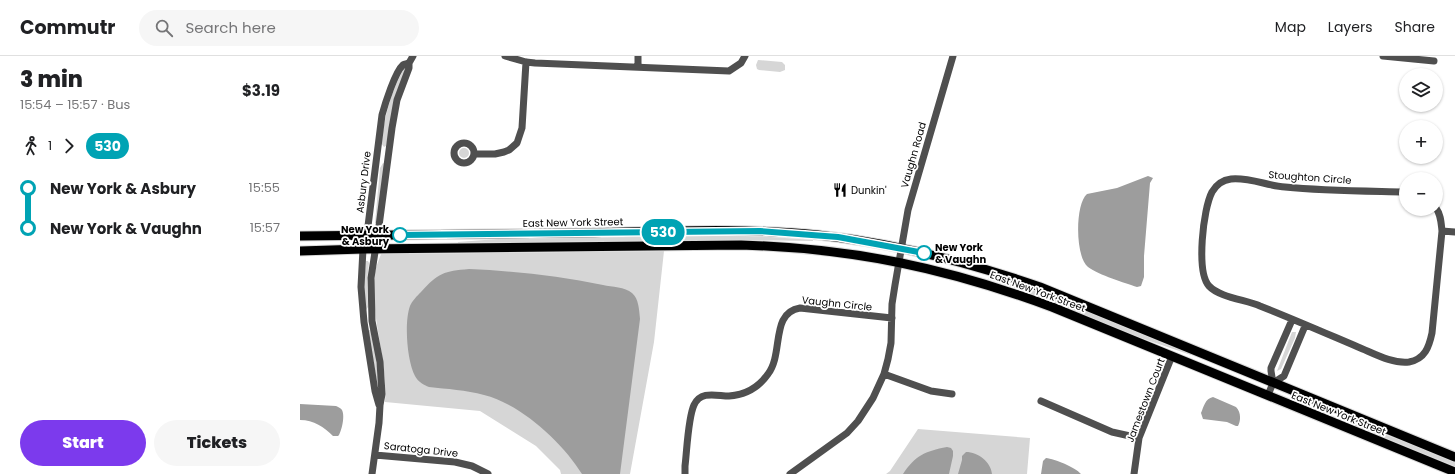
<!DOCTYPE html>
<html lang="en">
<head>
<meta charset="utf-8">
<style>
  body { margin:0; font-family:Poppins,sans-serif; background:#f6f6f6; color:#202124; height:100vh; display:flex; flex-direction:column; font-size:15px; white-space:nowrap }
  * { box-sizing:border-box; margin:0 }
  p { font-size:13px; color:#757577 }
  .icon { flex:none; width:22px; height:22px; fill:none; stroke:currentColor; stroke-width:2; stroke-linecap:round; stroke-linejoin:round }
  .map { position:relative; flex:1; overflow:hidden }
  .side { display:flex; flex-direction:column; background:#fff; width:300px }
  .side>* { flex:none }
  .badge { padding:0 8px; border-radius:13px; font-size:14px; line-height:26px }
  .fabs { position:absolute; left:1099px; top:12px; display:grid; gap:8px }
  .fabs a { display:grid; place-items:center; width:44px; height:44px; border-radius:50%; background:#fff; box-shadow:0 1px 3px #0004; font-size:20px }
  .map>.badge { position:absolute; translate:-50% -50%; box-shadow:0 0 0 2px #fff }
  .legs { display:flex; align-items:center; gap:6px; height:44px; padding:0 20px; font-size:13px }
  .legs p { margin-inline-start:auto }
  .summary { display:flex; align-items:center; justify-content:space-between; height:68px; padding:0 20px }
  h1 { font-size:22px; font-weight:800; line-height:30px }
  .cta { display:flex; gap:8px; margin-top:auto; padding:8px 20px }
  .cta a { flex:1; height:46px; border-radius:24px; background:#7c3aed; color:#fff; font-size:16px; font-weight:800; line-height:46px; text-align:center }
  .cta a+a { background:#f6f6f6; color:#202124 }
  ul { padding:0 20px; list-style:none }
  li { display:flex; align-items:center; gap:14px; height:40px; font-size:15px }
  li i { display:grid; place-items:center; width:6px; height:100%; margin:0 5px; background:currentColor }
  li i::after { content:''; width:10px; height:10px; margin:-5px; border:3px solid; border-radius:50%; background:#fff }
  li p { margin-inline-start:auto }
  li:first-child i { background:linear-gradient(#0000 50%,currentColor 0) }
  li:last-child i { background:linear-gradient(currentColor 50%,#0000 0) }
  header { display:flex; align-items:center; gap:24px; box-sizing:border-box; height:56px; padding:0 20px; background:#fff; border-bottom:1px solid #e0e0e0 }
  header strong { font-size:19px }
  nav { display:flex; gap:22px; margin-inline-start:auto; font-size:14px }
  .search { width:280px; height:36px; background:#f6f6f6; display:flex; align-items:center; gap:10px; box-sizing:border-box; padding:0 14px; border-radius:22px; color:#757577; font-size:15px }
  main { display:flex; flex:1; min-height:0 }
  .map>svg:first-child { display:block }
</style>
</head>
<body>
<header>
<strong>Commutr</strong>
<div class="search"><svg class="icon" aria-label="search" viewBox="0 0 24 24"><circle cx="10" cy="10" r="6"/><path d="M15 15l6 6"/></svg>Search here</div>
<nav><a>Map</a><a>Layers</a><a>Share</a></nav>
</header>
<main>
<section class="side">
<div class="summary"><div><h1>3 min</h1><p>15:54 – 15:57 · Bus</p></div><b>$3.19</b></div>
<div class="legs"><svg class="icon" aria-label="walk" viewBox="0 0 24 24"><circle cx="13" cy="4" r="2"/><path d="M13 8l-2 6 4 7M11 14l-3 7M7 12l3-4h3l4 4"/></svg>1<svg class="icon" aria-label="forward" viewBox="0 0 24 24"><path d="M9 5l7 7-7 7"/></svg><b class="badge" style="background:#00a3b4;color:#fff">530</b></div>
<ul>
<li><i style="color:#00a3b4"></i><b>New York &amp; Asbury</b><p>15:55</p></li>
<li><i style="color:#00a3b4"></i><b>New York &amp; Vaughn</b><p>15:57</p></li>
</ul>
<div class="cta"><a>Start</a><a>Tickets</a></div>
</section>
<div class="map">
<svg width="1155" height="418" viewBox="0 0 1155 418">
  <rect width="100%" height="100%" fill="#fff"/>
  <path fill="#d6d6d6" d="M 458,4 L 482,6 L 485,9 L 485,14 L 480,16 L 459,14 L 457,13 L 456,9 Z
    M 106,9 L 86,90 L 84,91 L 81,87 C 85,59 91,34 106,9 Z
    M159 97a5 5 0 1 1 10 0a5 5 0 1 1-10 0Z
    M 83,107 L 85,108 L 77,167 L 75,167 L 80,112 Z
    M 421,179 L 471,181 L 513,184 L 513,185 L 437,184 L 158,187 L 158,186 L 198,183 Z
    M 364,195 L 354,286 L 330,418 L 261,418 L 260,414 L 236,390 L 180,355 L 85,346 C 88,302 69,259 75,216 C 76,210 79,204 81,198 Z
    M 66,205 L 68,205 L 69,207 L 67,225 L 68,251 L 66,254 L 63,238 Z
    M 688,222 L 742,237 L 892,298 L 891,299 L 835,280 L 726,236 L 688,223 Z
    M 69,274 L 71,274 L 76,300 L 80,343 L 68,275 Z
    M 992,276 L 996,276 L 995,282 L 981,313 L 977,315 Z
    M 1055,368 L 1106,386 L 1155,405 L 1155,411 L 1054,370 Z
    M 618,373 L 730,382 L 727,418 L 586,418 L 590,415 Z"/>
  <path fill="#9d9d9d" d="M 848,120 L 853,122 L 850,127 L 844,200 L 844,221 L 841,230 L 837,231 C 825,227 799,219 788,211 C 775,201 775,148 787,138 L 817,132 Z
    M 169,213 C 214,215 259,220 303,229 C 312,231 325,231 332,237 C 339,243 339,254 340,263 L 320,418 L 282,418 C 263,387 221,348 184,339 C 166,334 147,333 129,331 C 124,329 118,326 115,320 C 107,305 104,266 110,250 C 112,245 117,240 121,236 C 138,217 144,215 169,213 Z
    M 913,341 L 936,351 C 941,356 941,364 938,370 L 936,370 L 927,366 L 903,363 L 901,357 C 904,350 905,343 913,341 Z
    M 0,348 L 36,350 C 38,351 41,352 42,354 C 45,360 42,373 39,379 L 38,380 L 33,380 C 24,371 14,364 0,364 Z
    M 647,391 L 651,392 L 653,395 L 653,400 L 649,418 L 603,418 C 615,400 625,395 647,391 Z
    M 666,396 C 678,396 691,406 692,418 L 658,418 L 662,404 L 662,400 Z
    M 746,402 C 755,403 775,411 781,418 L 741,418 L 743,405 Z"/>
  <g fill="none" stroke-linecap="round" stroke-linejoin="round">
    <defs>
      <path id="major" d="M 0,180 C 93,179 185,178 278,177 C 358,176 438,171 518,179 C 594,187 668,206 740,231 L 1155,401
        M 0,195 L 63,193 L 441,189 C 552,192 647,212 752,251 L 1155,416"/>
    </defs>
    <use href="#major" stroke="#dbdbdb" stroke-width="11"/>
    <path stroke="#4f4f4f" stroke-width="7" d="M 205,0 L 226,6 L 235,7 L 429,15 L 441,7 L 445,0
      M 1083,0 L 1134,5
      M 338,11 L 338,0
      M154 97a10 10 0 1 1 20 0a10 10 0 1 1-20 0Z
      M 175,98 L 195,98 L 204,96 L 209,94 L 217,87 L 222,72 L 226,6
      M 1106,136 C 1066,135 1025,135 985,131 C 968,130 949,121 931,123 C 923,124 916,129 912,136 C 903,153 896,216 909,230 C 919,241 946,244 960,250 C 993,263 1025,277 1058,291 C 1073,297 1092,308 1109,306 C 1125,303 1129,291 1132,277 L 1142,175 C 1141,166 1141,159 1136,152
      M 1142,175 L 1155,176
      M 584,318 L 631,335 L 652,338
      M 973,327 L 984,320 L 1005,270
      M 968,339 L 973,327 L 971,315 L 971,312 L 992,264
      M 741,345 L 812,376 L 839,382
      M 79,349 L 75,335 L 64,266 L 61,231 L 63,193 L 68,170 L 82,59 C 85,48 95,16 103,9 C 105,8 107,8 109,7
      M 75,399 L 155,406 L 172,410 L 188,418
      M 72,418 L 79,367 L 80,349 L 82,338 L 80,306 L 72,265 L 71,222 L 79,170 L 92,72 L 97,44 L 109,12 L 109,7 L 113,0
      M 385,418 L 385,410 C 387,394 388,362 394,349 C 401,334 417,340 429,340 C 445,339 459,331 468,318 C 484,297 470,257 500,252 L 592,262
      M 490,418 L 547,377 L 558,365 L 573,342 L 584,318 L 588,303 L 591,287 L 592,248 L 595,229 L 608,154 L 653,0
      M 834,418 L 839,382 L 872,300"/>
    <use href="#major" stroke="#000" stroke-width="9"/>
  </g>
  <g fill="none" stroke-linecap="round" stroke-linejoin="round">
    <defs>
      <path id="line-1" d="M 100,179 L 460,175 L 538,181 L 624,197"/>
    </defs>
    <use href="#line-1" stroke="#fff" stroke-width="9"/>
    <use href="#line-1" stroke="#00a3b4" stroke-width="6"/>
  </g>
  <defs>
    <symbol id="restaurant-bare" viewBox="-9 -9 18 18"><path d="M-5-6h1v4h1v-4h1v4h1v-4h1v5L-1.5 .5V6h-2V.5L-5-1ZM5-6V6H3V1.5H1.5Q1.5-4 5-6Z" fill="#000" stroke="#fff" stroke-width="2.5" paint-order="stroke"/></symbol>
  </defs>
  <g fill-rule="evenodd">
    <use href="#restaurant-bare" x="530" y="124" width="20" height="20"/>
  </g>
  <g fill="#fff" stroke="#00a3b4" stroke-width="2">
    <circle cx="100" cy="179" r="7"/>
    <circle cx="624" cy="197" r="7"/>
  </g>
  <g text-anchor="middle" stroke-width="3.5" stroke-linejoin="round" paint-order="stroke">
    <g font-size="10" fill="#000" stroke="#fff">
      <text transform="translate(613 99) rotate(-74)" y="4">Vaughn Road</text>
      <text transform="translate(1010 121) rotate(4)" y="4">Stoughton Circle</text>
      <text transform="translate(63 126) rotate(-83)" y="4">Asbury Drive</text>
      <text transform="translate(273 166) rotate(-1)" y="4">East New York Street</text>
      <text transform="translate(738 235) rotate(20)" y="4">East New York Street</text>
      <text transform="translate(537 247) rotate(6)" y="4">Vaughn Circle</text>
      <text transform="translate(845 344) rotate(-69)" y="4">Jamestown Court</text>
      <text transform="translate(1039 357) rotate(22)" y="4">East New York Street</text>
      <text transform="translate(121 393) rotate(6)" y="4">Saratoga Drive</text>
    </g>
    <g font-size="10" fill="#000" stroke="#fff" text-anchor="start">
      <text x="551" y="138">Dunkin'</text>
    </g>
    <g font-size="10" font-weight="bold" fill="#000" stroke="#fff" text-anchor="end">
      <text x="89" y="177">New York<tspan x="89" dy="12">&amp; Asbury</tspan></text>
      <text x="635" y="195" text-anchor="start">New York<tspan x="635" dy="12">&amp; Vaughn</tspan></text>
    </g>
  </g>
</svg>
<div class="fabs">
<a><svg class="icon" aria-label="layers" viewBox="0 0 24 24"><path d="M12 4l9 5-9 5-9-5zM3 14l9 5 9-5"/></svg></a>
<a>+</a>
<a>−</a>
</div>
<b class="badge" style="left:363px;top:176px;background:#00a3b4;color:#fff">530</b>
</div>
</main>
</body>
</html>
